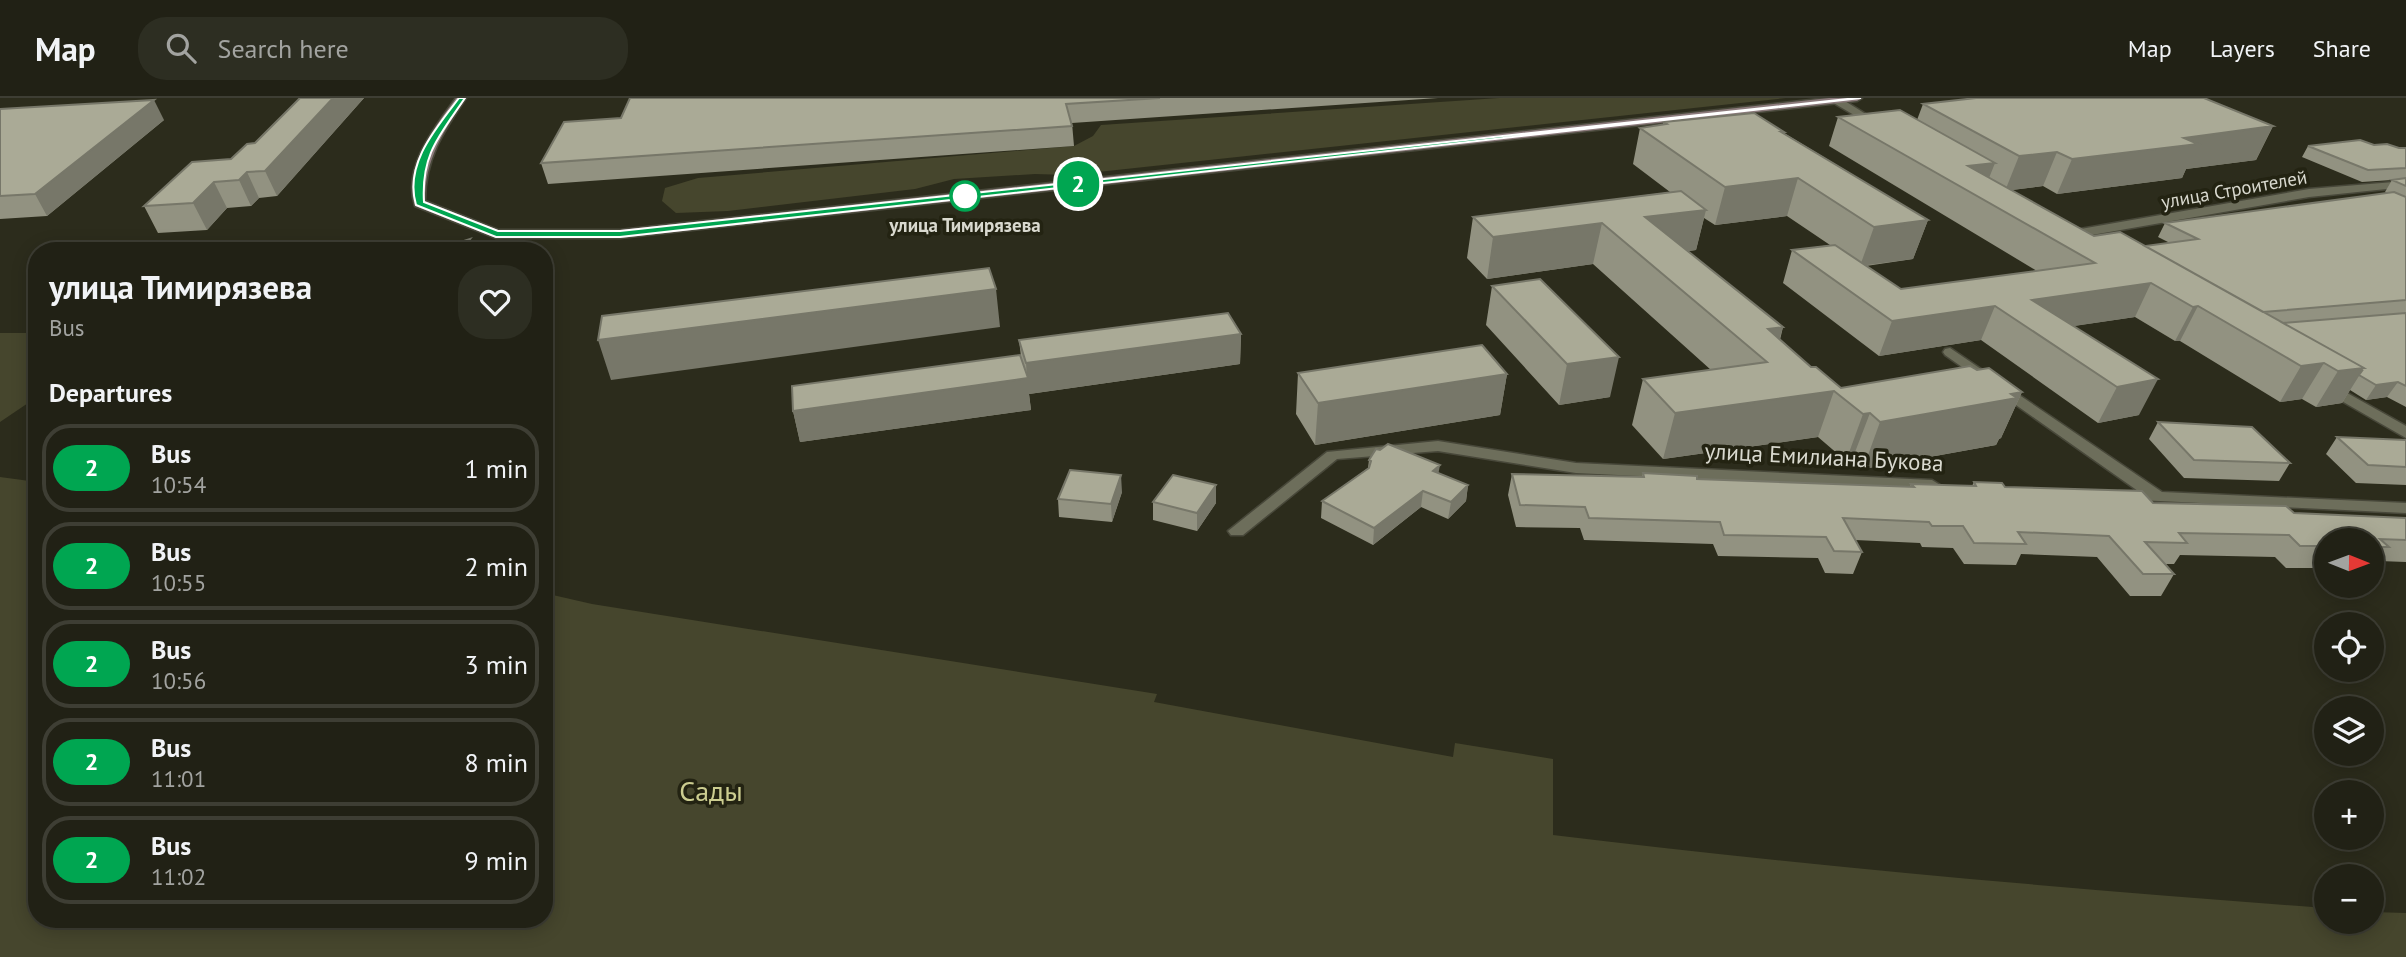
<!DOCTYPE html>
<html lang="en">
<head>
<meta charset="utf-8">
<style>
  body { margin:0; font-family:"PT Sans",sans-serif; background:#2d2e22; color:#f1f3f6; height:100vh; display:flex; flex-direction:column; font-size:26px; white-space:nowrap }
  * { box-sizing:border-box; margin:0 }
  p { font-size:23px; color:#a2a3a0 }
  .icon { flex:none; width:38px; height:38px; fill:none; stroke:currentColor; stroke-width:2; stroke-linecap:round; stroke-linejoin:round }
  .map { position:relative; flex:1; overflow:hidden }
  .drawer { position:absolute; left:28px; top:144px; width:525px; height:686px; display:flex; flex-direction:column; background:#212115; border-radius:28px; box-shadow:0 4px 18px #0003,0 0 0 2px #3e3e34 }
  .drawer>* { flex:none }
  .badge { padding:0 14px; border-radius:23px; font-size:24px; line-height:46px }
  .needle { width:46px; rotate:91deg }
  .controls { position:absolute; left:2314px; top:430px; display:grid; gap:14px }
  .controls a { display:grid; place-items:center; width:70px; height:70px; border-radius:50%; background:#212115; box-shadow:0 4px 18px #0003,0 0 0 2px #3e3e34; font-size:35px }
  .map>.badge { position:absolute; translate:-50% -50%; box-shadow:0 0 0 4px #fff }
  h2 { padding:0 21px; font-size:26px; line-height:63px }
  .round { display:grid; place-items:center; flex:none; width:74px; height:74px; border-radius:28px; background:#2d2e22 }
  .summary { display:flex; align-items:center; justify-content:space-between; height:119px; padding:0 21px }
  h1 { font-size:33px; font-weight:700; line-height:52px }
  ul { padding:0; list-style:none }
  li { display:flex; align-items:center; gap:21px; height:88px; margin:0 14px 10px; padding:0 7px; border:4px solid #3e3e34; border-radius:28px }
  li div { flex:1 }
  li b { display:block; font-size:26px }
  li em { font-style:normal }
  li .badge { min-width:77px; font-weight:700; text-align:center }
  header { display:flex; align-items:center; gap:42px; box-sizing:border-box; height:98px; padding:0 35px; background:#212115; border-bottom:2px solid #3e3e34 }
  header strong { font-size:33px }
  nav { display:flex; gap:38px; margin-inline-start:auto; font-size:24px }
  .search { width:490px; height:63px; background:#2d2e22; display:flex; align-items:center; gap:18px; box-sizing:border-box; padding:0 24px; border-radius:28px; color:#a2a3a0; font-size:26px }
  .map>svg:first-child { display:block }
</style>
</head>
<body>
<header>
<strong>Map</strong>
<div class="search"><svg class="icon" aria-label="search" viewBox="0 0 24 24"><circle cx="10" cy="10" r="6"/><path d="M15 15l6 6"/></svg>Search here</div>
<nav><a>Map</a><a>Layers</a><a>Share</a></nav>
</header>
<div class="map">
<svg width="2406" height="859" viewBox="0 0 2406 859">
  <rect width="100%" height="100%" fill="#2c2c1c"/>
  <path fill="#46462d" d="M 1499,0 L 1786,0 L 1070,77 L 1035,76 L 954,81 L 915,91 L 728,113 L 676,115 L 662,103 L 665,90 L 698,80 L 1074,48 L 1093,38 L 1101,27 Z
    M 0,235 L 37,235 L 37,299 L 0,324 Z
    M 0,379 L 37,384 L 37,821 L 544,821 L 544,495 L 592,506 L 1157,596 L 1154,604 L 1453,659 L 1455,645 L 1553,661 L 1553,737 C 1810,768 2067,791 2326,810 L 2326,824 L 2371,824 L 2371,814 L 2406,815 L 2406,859 L 0,859 Z"/>
  <g fill="none" stroke-linecap="round" stroke-linejoin="round">
    <defs>
      <path id="street" d="M 1832,0 L 1840,0 L 1885,28 L 1876,30 L 1832,4 Z
        M 2406,83 L 2406,89 L 2309,99 L 2069,141 L 2063,137 L 2069,133 L 2309,91 Z
        M 1950,250 L 2162,394 L 2406,405 L 2406,415 L 2119,401 L 2117,397 L 2119,393 L 2138,393 L 1945,257 L 1943,254 L 1945,251 Z
        M 2324,282 L 2406,328 L 2406,340 L 2319,290 L 2316,287 L 2319,284 Z
        M 1438,343 L 1576,365 L 1932,382 L 1940,387 L 1932,392 L 1576,375 L 1438,353 L 1337,361 L 1243,437 L 1231,437 L 1228,433 L 1327,354 Z"/>
      <path id="secondary" d="M 456,0 L 466,0 C 443,34 425,61 425,103 L 498,132 L 620,132 L 1829,0 L 1862,0 L 1857,3 L 620,140 L 496,140 L 415,108 C 402,70 435,29 456,0 Z"/>
    </defs>
    <use href="#street" stroke="#48483a" stroke-width="3"/>
    <use href="#secondary" stroke="#48483a" stroke-width="3"/>
    <use href="#street" fill="#6d6e5b" fill-rule="evenodd"/>
    <use href="#secondary" fill="#8b7a7b" fill-rule="evenodd"/>
  </g>
  <path fill="#929281" d="M 300,0 L 364,0 L 277,98 L 259,100 L 251,108 L 227,110 L 207,132 L 158,135 L 144,108 L 231,61 L 255,45 Z
    M 630,0 L 1438,0 L 1072,25 L 1074,48 L 548,86 L 541,65 L 621,20 Z
    M 1923,6 L 2273,28 L 2256,62 L 2186,71 L 2182,80 L 2057,96 L 2043,88 L 2011,92 L 2094,138 L 2145,148 L 2170,145 L 2158,139 L 2165,125 L 2387,95 L 2385,94 L 2392,82 L 2362,84 L 2302,59 L 2308,48 L 2374,47 L 2399,50 L 2406,50 L 2406,309 L 2387,299 L 2366,302 L 2350,292 L 2342,305 L 2316,309 L 2302,301 L 2280,304 L 2180,243 L 2175,243 L 2135,219 L 2073,228 L 2139,317 L 2098,325 L 1981,242 L 1879,258 L 1783,185 L 1792,152 L 1830,147 L 1787,118 L 1715,127 L 1704,120 L 1696,152 L 1688,153 L 1783,229 L 1780,242 L 1811,269 L 1841,290 L 1977,272 L 2022,294 L 2001,340 L 1999,341 L 1996,347 L 1863,371 L 1852,362 L 1846,363 L 1818,339 L 1663,361 L 1632,327 L 1643,281 L 1711,272 L 1593,166 L 1487,181 L 1467,160 L 1473,119 L 1670,94 L 1633,66 L 1640,30 L 1663,26 L 1664,24 L 1784,34 L 1784,35 L 1928,122 L 1913,161 L 1866,168 L 1901,191 L 2037,173 L 1829,48 L 1838,19 L 1917,22 Z
    M 0,11 L 164,22 L 47,118 L 0,121 Z
    M 1492,188 L 1610,299 L 1559,307 L 1486,227 Z
    M 1241,236 L 1240,266 L 1029,296 L 1031,312 L 800,344 L 793,313 L 1021,259 L 1019,242 Z
    M 1298,275 L 1507,276 L 1500,317 L 1315,347 L 1296,316 Z
    M 2158,324 L 2290,365 L 2279,383 L 2184,380 L 2149,341 Z
    M 2337,339 L 2406,342 L 2406,387 L 2356,385 L 2326,356 Z
    M 1369,362 L 1438,375 L 1468,387 L 1466,403 L 1448,421 L 1421,409 L 1373,447 L 1321,420 L 1322,403 L 1368,370 Z
    M 1643,375 L 1697,381 L 1910,389 L 1911,386 L 1972,388 L 1974,384 L 2005,389 L 2153,405 L 2294,415 L 2406,420 L 2406,464 L 2379,463 L 2373,471 L 2371,471 L 2371,443 L 2326,443 L 2326,470 L 2286,470 L 2275,459 L 2180,457 L 2174,466 L 2166,466 L 2174,476 L 2161,498 L 2130,498 L 2097,459 L 2021,456 L 2016,467 L 1964,466 L 1953,450 L 1922,449 L 1920,445 L 1855,442 L 1862,454 L 1853,476 L 1825,475 L 1818,460 L 1718,458 L 1713,446 L 1584,442 L 1580,430 L 1516,429 L 1508,397 L 1512,376 L 1642,379 Z
    M 1122,394 L 1112,424 L 1059,419 L 1058,401 Z
    M 1153,404 L 1216,405 L 1197,433 L 1153,422 Z"/>
  <path fill="#777769" d="M 333,0 L 364,0 L 277,98 L 265,73 Z
    M 154,2 L 164,22 L 47,118 L 35,96 Z
    M 2273,28 L 2256,62 L 2186,71 L 2182,80 L 2057,96 L 2072,61 L 2184,40 Z
    M 2057,54 L 2043,88 L 2005,93 L 2019,58 Z
    M 1995,65 L 1983,95 L 1968,68 Z
    M 247,74 L 259,100 L 251,108 L 239,82 Z
    M 1798,80 L 1787,118 L 1715,127 L 1725,89 Z
    M 214,84 L 227,110 L 207,132 L 193,105 Z
    M 1706,112 L 1696,152 L 1643,160 L 1645,119 Z
    M 1928,122 L 1913,161 L 1860,168 L 1874,129 Z
    M 1602,125 L 1593,166 L 1487,181 L 1493,139 Z
    M 470,141 L 474,152 L 461,152 Z
    M 2151,185 L 2135,219 L 2034,234 L 2032,202 Z
    M 996,191 L 1000,229 L 611,282 L 598,242 Z
    M 1995,208 L 1981,242 L 1879,258 L 1892,223 Z
    M 2198,208 L 2180,243 L 2175,243 L 2193,209 Z
    M 1783,229 L 1770,274 L 1767,264 L 1768,231 Z
    M 1241,236 L 1240,266 L 1029,296 L 1031,312 L 800,344 L 793,313 L 1027,280 L 1026,265 Z
    M 1619,259 L 1610,299 L 1559,307 L 1567,266 Z
    M 2324,265 L 2302,301 L 2280,304 L 2301,268 Z
    M 2364,270 L 2342,305 L 2316,309 L 2338,273 Z
    M 1507,276 L 1500,317 L 1315,347 L 1318,305 Z
    M 2158,281 L 2139,317 L 2098,325 L 2117,289 Z
    M 2398,284 L 2387,299 L 2366,302 L 2376,287 Z
    M 1834,293 L 1818,339 L 1663,361 L 1675,315 Z
    M 2022,294 L 2001,340 L 1999,341 L 1996,347 L 1863,371 L 1880,324 Z
    M 1870,315 L 1852,362 L 1846,363 L 1863,316 Z
    M 1440,367 L 1437,383 L 1433,373 Z
    M 1121,377 L 1122,394 L 1112,424 L 1111,406 Z
    M 1216,387 L 1216,405 L 1197,433 L 1197,415 Z
    M 1468,387 L 1466,403 L 1448,421 L 1451,404 Z
    M 1423,393 L 1421,409 L 1373,447 L 1374,430 Z"/>
  <path fill="#aaaa96" stroke="#777769" stroke-width="2" d="M 300,0 L 333,0 L 265,73 L 247,74 L 239,82 L 214,84 L 193,105 L 144,108 L 192,64 L 231,61 L 247,46 L 255,45 Z
    M 630,0 L 1160,0 L 1066,6 L 1072,28 L 541,65 L 564,24 L 621,20 Z
    M 1976,0 L 2204,0 L 2273,28 L 2184,40 L 2198,46 L 2072,61 L 2057,54 L 2019,58 L 1923,6 Z
    M 154,2 L 35,96 L 0,98 L 0,11 Z
    M 1900,12 L 1995,65 L 1968,68 L 2094,138 L 2120,134 L 2364,270 L 2338,273 L 2324,265 L 2301,268 L 2198,208 L 2193,209 L 2151,185 L 2032,202 L 2158,281 L 2117,289 L 1995,208 L 1892,223 L 1792,152 L 1835,147 L 1901,191 L 2095,165 L 1838,19 Z
    M 1754,15 L 1784,34 L 1781,34 L 1928,122 L 1874,129 L 1798,80 L 1725,89 L 1640,30 L 1667,26 L 1664,24 Z
    M 2360,42 L 2374,47 L 2387,46 L 2399,50 L 2406,50 L 2406,70 L 2368,72 L 2308,48 Z
    M 2406,80 L 2406,88 L 2392,82 Z
    M 1681,93 L 1706,112 L 1645,119 L 1783,229 L 1768,231 L 1811,269 L 1816,269 L 1841,290 L 1970,268 L 1977,272 L 1989,270 L 2022,294 L 2011,296 L 2017,300 L 1880,324 L 1870,315 L 1863,316 L 1834,293 L 1675,315 L 1643,281 L 1767,264 L 1602,125 L 1493,139 L 1473,119 Z
    M 2394,94 L 2406,99 L 2406,202 L 2263,214 L 2145,148 L 2198,141 L 2165,125 Z
    M 470,141 L 461,152 L 436,152 Z
    M 989,170 L 996,191 L 598,242 L 602,218 Z
    M 1540,181 L 1619,259 L 1567,266 L 1492,188 Z
    M 1228,215 L 1241,236 L 1026,265 L 1019,242 Z
    M 2406,215 L 2406,288 L 2398,284 L 2376,287 L 2359,277 L 2364,270 L 2283,225 Z
    M 1482,247 L 1507,276 L 1318,305 L 1298,275 Z
    M 1020,257 L 1028,280 L 793,313 L 792,288 Z
    M 2158,324 L 2252,329 L 2290,365 L 2194,362 Z
    M 2337,339 L 2406,342 L 2406,369 L 2368,367 Z
    M 1388,346 L 1440,367 L 1433,373 L 1468,387 L 1451,404 L 1423,393 L 1374,430 L 1322,403 L 1369,370 L 1371,363 L 1369,362 L 1376,351 L 1380,352 Z
    M 1070,372 L 1121,377 L 1111,406 L 1058,401 Z
    M 1643,375 L 1697,378 L 1697,381 L 1914,389 L 1911,386 L 1976,388 L 1974,384 L 2002,385 L 2005,389 L 2142,393 L 2153,405 L 2286,408 L 2294,415 L 2406,420 L 2406,442 L 2380,441 L 2389,449 L 2371,449 L 2371,443 L 2326,443 L 2326,448 L 2300,448 L 2289,437 L 2179,435 L 2187,445 L 2145,444 L 2174,476 L 2143,476 L 2109,438 L 2018,434 L 2026,446 L 1974,445 L 1963,428 L 1932,428 L 1929,424 L 1843,420 L 1862,454 L 1834,453 L 1826,439 L 1724,437 L 1720,424 L 1589,420 L 1585,409 L 1520,407 L 1512,376 L 1644,379 Z
    M 1173,377 L 1216,387 L 1197,415 L 1153,404 Z"/>
  <path fill="#00a651" stroke="#fff" stroke-width="2" d="M 459,0 L 465,0 C 440,37 421,56 424,104 L 498,133 L 620,133 L 1857,0 L 1861,0 L 620,139 L 496,139 L 416,107 C 404,66 436,30 459,0 Z"/>
  <circle fill="#fff" stroke="#00a651" stroke-width="3.5" cx="965" cy="98" r="14"/>
  <g text-anchor="middle" stroke-width="7" stroke-linejoin="round" paint-order="stroke">
    <g font-size="19" fill="#d9d9cf" stroke="#232312">
      <text transform="translate(2234 91) rotate(-10)" y="7">улица Строителей</text>
    </g>
    <g font-size="19" font-weight="bold" fill="#d9d9cf" stroke="#232312">
      <text x="965" y="134">улица Тимирязева</text>
    </g>
    <g font-size="23" fill="#d9d9cf" stroke="#232312">
      <text transform="translate(1824 359) rotate(3)" y="8">улица Емилиана Букова</text>
    </g>
    <g font-size="28" fill="#cccd90" stroke="#232312">
      <text x="711" y="703">Сады</text>
    </g>
  </g>
</svg>
<div class="controls">
<a><svg class="needle" viewBox="-14 -14 28 28"><path d="M0-13l5 13h-10z" fill="#e53935"/><path d="M0 13l5-13h-10z" fill="#a2a3a0"/></svg></a>
<a><svg class="icon" aria-label="locate" viewBox="0 0 24 24"><circle cx="12" cy="12" r="6"/><path d="M12 2v4M12 18v4M2 12h4M18 12h4"/></svg></a>
<a><svg class="icon" aria-label="layers" viewBox="0 0 24 24"><path d="M12 4l9 5-9 5-9-5zM3 14l9 5 9-5"/></svg></a>
<a>+</a>
<a>−</a>
</div>
<b class="badge" style="left:1078px;top:86px;background:#00a651;color:#fff">2</b>
<section class="drawer">
<div class="summary"><div><h1>улица Тимирязева</h1><p>Bus</p></div><a class="round"><svg class="icon" aria-label="heart" viewBox="0 0 24 24"><path d="M12 20l-8-8c-3-5 5-10 8-4 3-6 11-1 8 4z"/></svg></a></div>
<h2>Departures</h2>
<ul>
<li><span class="badge" style="background:#00a651;color:#fff">2</span><div><b>Bus</b><p>10:54</p></div><em>1 min</em></li>
<li><span class="badge" style="background:#00a651;color:#fff">2</span><div><b>Bus</b><p>10:55</p></div><em>2 min</em></li>
<li><span class="badge" style="background:#00a651;color:#fff">2</span><div><b>Bus</b><p>10:56</p></div><em>3 min</em></li>
<li><span class="badge" style="background:#00a651;color:#fff">2</span><div><b>Bus</b><p>11:01</p></div><em>8 min</em></li>
<li><span class="badge" style="background:#00a651;color:#fff">2</span><div><b>Bus</b><p>11:02</p></div><em>9 min</em></li>
</ul>
</section>
</div>
</body>
</html>
